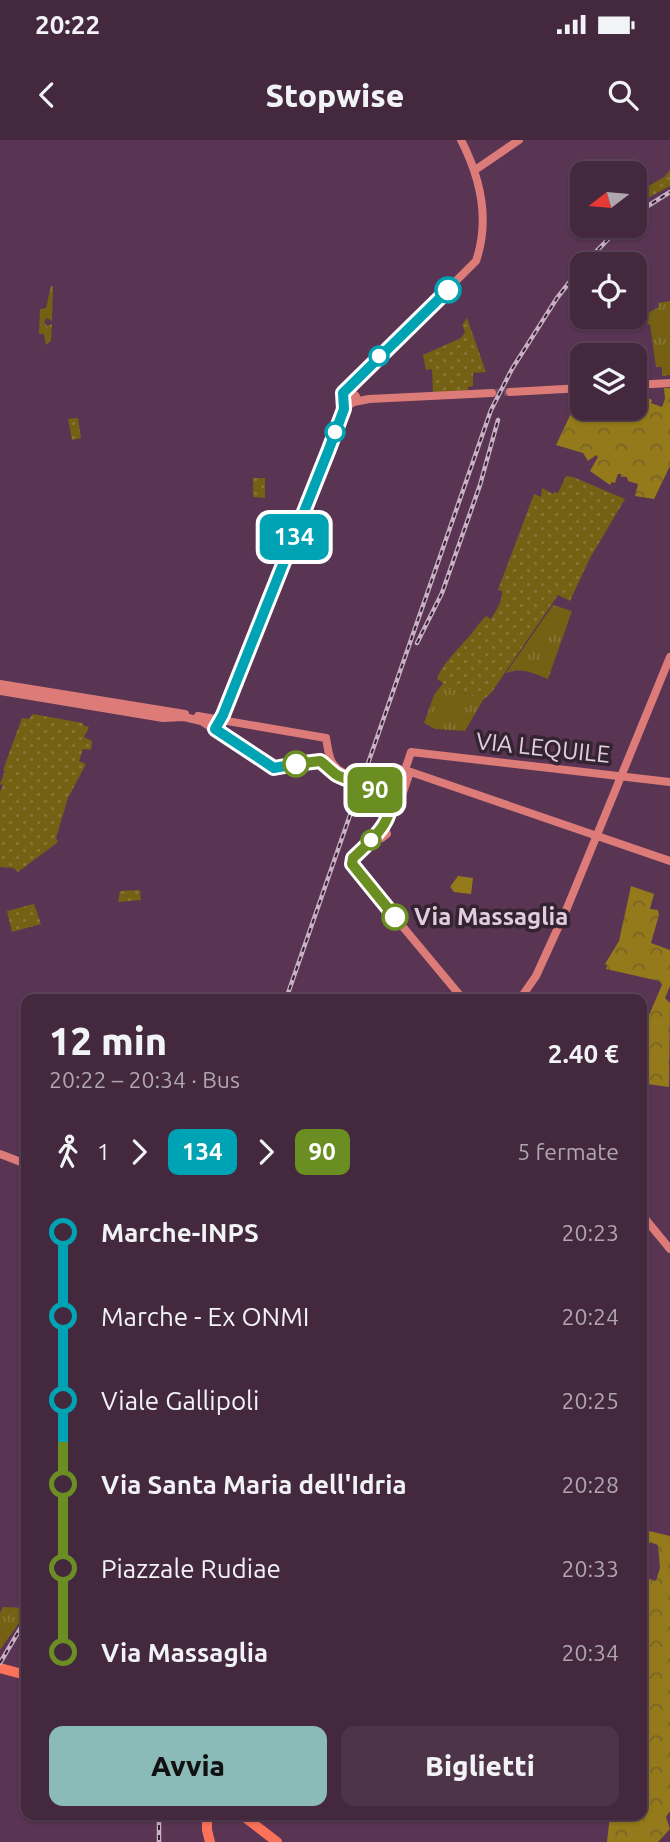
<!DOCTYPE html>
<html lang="it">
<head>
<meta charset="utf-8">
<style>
  body { margin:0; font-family:Ubuntu,sans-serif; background:#4d3449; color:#f1f3f6; height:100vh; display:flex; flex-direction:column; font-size:26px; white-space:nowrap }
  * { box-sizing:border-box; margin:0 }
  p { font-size:23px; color:#afa6b0 }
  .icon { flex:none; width:38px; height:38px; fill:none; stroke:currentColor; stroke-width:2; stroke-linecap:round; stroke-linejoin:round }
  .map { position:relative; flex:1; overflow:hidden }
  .details { position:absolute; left:21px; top:854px; width:626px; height:826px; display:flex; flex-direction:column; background:#43283e; border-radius:14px; box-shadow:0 2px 5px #0004,0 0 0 2px #5b4458 }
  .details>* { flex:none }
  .badge { padding:0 14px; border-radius:10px; font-size:24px; line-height:46px }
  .needle { width:46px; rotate:254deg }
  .fabs { position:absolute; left:570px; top:21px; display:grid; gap:14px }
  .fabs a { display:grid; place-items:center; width:77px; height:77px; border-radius:14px; background:#43283e; box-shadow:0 2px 5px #0004,0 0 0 2px #5b4458; font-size:35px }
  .map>.badge { position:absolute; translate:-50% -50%; box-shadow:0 0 0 4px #fff }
  .legs { display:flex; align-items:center; gap:10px; height:77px; padding:0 28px; font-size:23px }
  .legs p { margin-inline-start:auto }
  .summary { display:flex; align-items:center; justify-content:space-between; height:119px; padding:0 28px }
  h1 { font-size:38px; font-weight:800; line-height:52px }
  .button { display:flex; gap:14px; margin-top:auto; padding:14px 28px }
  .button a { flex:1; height:80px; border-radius:14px; background:#8bbbb9; color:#111; font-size:28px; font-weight:800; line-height:80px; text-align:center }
  .button a+a { background:#4d3449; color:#f1f3f6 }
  ul { padding:0 28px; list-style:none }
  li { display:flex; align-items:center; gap:24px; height:84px; font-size:26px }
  li i { display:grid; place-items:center; width:10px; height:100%; margin:0 9px; background:currentColor }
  li i::after { content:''; width:18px; height:18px; margin:-9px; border:5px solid; border-radius:50%; background:#43283e }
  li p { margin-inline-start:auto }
  li:first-child i { background:linear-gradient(#0000 50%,currentColor 0) }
  li:last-child i { background:linear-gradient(currentColor 50%,#0000 0) }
  .status { display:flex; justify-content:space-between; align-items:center; height:49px; padding:0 35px; background:#43283e; direction:ltr }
  .status svg { height:19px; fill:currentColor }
  header { display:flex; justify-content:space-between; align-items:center; height:91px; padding:0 28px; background:#43283e; font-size:32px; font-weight:800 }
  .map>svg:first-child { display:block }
</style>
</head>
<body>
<div class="status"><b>20:22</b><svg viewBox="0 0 49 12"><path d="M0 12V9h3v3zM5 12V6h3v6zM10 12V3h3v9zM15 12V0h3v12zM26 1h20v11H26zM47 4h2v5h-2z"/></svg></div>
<header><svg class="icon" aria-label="back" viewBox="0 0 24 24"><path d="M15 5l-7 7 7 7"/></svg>Stopwise<svg class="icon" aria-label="search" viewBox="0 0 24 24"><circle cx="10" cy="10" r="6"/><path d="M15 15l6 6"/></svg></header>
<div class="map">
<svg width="670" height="1702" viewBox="0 0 670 1702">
  <defs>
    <pattern id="grass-tufts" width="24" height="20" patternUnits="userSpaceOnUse" patternTransform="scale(1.75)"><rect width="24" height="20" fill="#756014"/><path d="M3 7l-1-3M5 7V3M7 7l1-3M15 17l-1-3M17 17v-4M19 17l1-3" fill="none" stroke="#887636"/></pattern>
    <pattern id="forest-crowns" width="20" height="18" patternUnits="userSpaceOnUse" patternTransform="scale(1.75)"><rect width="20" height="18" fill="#947a1a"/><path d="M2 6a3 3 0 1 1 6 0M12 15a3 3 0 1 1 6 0" fill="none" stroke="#786528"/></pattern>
    <pattern id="park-dots" width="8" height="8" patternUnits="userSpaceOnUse" patternTransform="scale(1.75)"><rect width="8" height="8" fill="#756014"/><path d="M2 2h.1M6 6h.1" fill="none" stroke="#887636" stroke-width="1.8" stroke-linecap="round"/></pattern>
  </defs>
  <rect width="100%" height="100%" fill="#593553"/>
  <path fill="url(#grass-tufts)" d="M 51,146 L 53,146 L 52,181 L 47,178 L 44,182 L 47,186 L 52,184 L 51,201 L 46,205 L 44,194 L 39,194 L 40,169 L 46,168 Z
    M 670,161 L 670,235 L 662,236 L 662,227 L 656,227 L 650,184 L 647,185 L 648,182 L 643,179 L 648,173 L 659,167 L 658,163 Z
    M 553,465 L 572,471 L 548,539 C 533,533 521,527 506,533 Z
    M 444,542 L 453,549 L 483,560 L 465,591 L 435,589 L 424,583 L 434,555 Z
    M 3,1467 L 26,1468 L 26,1473 L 0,1510 L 0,1473 Z"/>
  <path fill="url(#forest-crowns)" d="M 664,248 L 670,248 L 670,326 L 654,359 L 635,356 L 638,344 L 628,341 L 627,337 L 621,337 L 621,334 L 618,334 L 615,343 L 612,342 L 610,345 L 590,331 L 598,317 L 596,315 L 588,321 L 583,313 L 556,305 L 575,265 L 583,266 L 583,268 L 635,268 L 635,251 L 652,260 L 651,263 L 662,267 L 665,259 Z
    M 458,736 L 473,738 L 471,754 L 454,752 L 450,747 Z
    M 631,746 L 654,754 L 650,769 L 658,770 L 659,775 L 651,803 L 670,810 L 670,846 L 665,858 L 670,863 L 669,947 L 647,944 L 642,938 L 642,891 L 662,845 L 659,841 L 606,829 L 607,825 L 605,824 L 619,801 Z
    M 649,1391 L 670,1396 L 670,1671 L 666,1677 L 670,1689 L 658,1702 L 607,1702 L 610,1675 L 642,1675 L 642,1437 L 656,1441 L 660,1428 L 658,1405 L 650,1402 L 646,1412 L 642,1413 L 642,1403 Z"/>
  <path fill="url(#park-dots)" d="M 670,30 L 670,46 L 635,65 L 635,54 L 664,37 Z
    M 467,178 L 486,232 L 473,233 L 473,246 L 468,247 L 468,251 L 433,253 L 432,229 L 426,230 L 423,215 L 461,198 L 465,192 L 462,185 Z
    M 78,278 L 81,298 L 72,300 L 68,279 Z
    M 566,336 L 573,337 L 625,359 L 590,418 L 570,461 L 558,455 L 491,553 L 483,560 L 453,549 L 437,539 C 443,523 453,515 464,502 C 472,494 478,484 486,476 L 491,479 C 496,471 503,460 502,451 L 498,450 L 534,354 L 541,357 L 542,348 L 553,354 L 554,352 L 558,353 Z
    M 253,338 L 265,338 L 265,358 L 253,357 Z
    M 33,574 L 83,583 L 83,585 L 89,587 L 84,597 L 92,601 L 91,610 L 83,609 L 79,621 L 86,624 L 68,658 L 56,698 L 58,702 L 18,732 L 13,728 L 0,727 L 0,652 L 3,645 L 0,644 L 5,631 L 3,630 L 22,578 L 29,579 Z
    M 140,750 L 141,760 L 118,762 L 120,751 Z
    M 34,764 L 41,784 L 12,792 L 7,771 Z"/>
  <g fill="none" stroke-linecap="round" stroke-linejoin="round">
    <path stroke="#6e4c68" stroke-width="8" stroke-dasharray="8 4" stroke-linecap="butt" d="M 492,253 L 510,252"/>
    <path stroke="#dd7b79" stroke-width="8" d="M 478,28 L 519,0
      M 635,245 L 670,243
      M 348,250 L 356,256 L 356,260 L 351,264 L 344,263 L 342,258 L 343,253 L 476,121 C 490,80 480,37 461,0
      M 510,252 L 583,248
      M 354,262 L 369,259 L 492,253
      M 0,544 L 185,574
      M 0,551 L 163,578 L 184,577 L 201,581 L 274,628 L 314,620 L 324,623 L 336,634 L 377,650 L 391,663 L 399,665
      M 198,576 L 326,598
      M 215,589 L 223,575 L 316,343 L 344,263
      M 326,598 C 329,613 328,625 344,633
      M 405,630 L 670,721
      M 373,644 C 384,648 391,642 399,645
      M 398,667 L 410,632
      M 382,688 L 387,683 L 411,612 L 670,642
      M 377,692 L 382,698 L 387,694 L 385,689 L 379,689 L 353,718 L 353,727 L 463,859
      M 520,859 L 536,836 L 567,768 L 670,517
      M 0,1014 L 26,1024
      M 642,1075 L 670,1109"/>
    <path stroke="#fa7259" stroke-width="10" d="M 0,1528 L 26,1535
      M 207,1675 L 207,1690 L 210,1702
      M 242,1675 L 277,1702"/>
    <defs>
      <path id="rail" d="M 635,74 L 670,52
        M 584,124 L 621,86
        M 417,503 L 442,453 L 480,345 L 498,280
        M 286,859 L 491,270 L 512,229 L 557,158 L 583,125
        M 0,1523 L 26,1479
        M 159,1675 L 159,1702"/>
    </defs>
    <use href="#rail" stroke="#c9b0c5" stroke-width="4.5"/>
    <use href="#rail" stroke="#342431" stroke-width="2" stroke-dasharray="5" stroke-linecap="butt"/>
  </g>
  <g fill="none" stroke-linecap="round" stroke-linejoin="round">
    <defs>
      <path id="line-1" d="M 296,624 L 274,628 L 215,589 L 223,575 L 329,309 L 344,269 L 343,253 L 448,150"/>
      <path id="line-2" d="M 296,624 L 320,621 C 326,625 331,631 337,635 C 351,642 366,644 379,652 C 409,669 367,705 353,718 L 352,724 L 395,777"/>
    </defs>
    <use href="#line-1" stroke="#fff" stroke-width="16"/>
    <use href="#line-2" stroke="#fff" stroke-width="16"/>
    <use href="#line-1" stroke="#00a3b4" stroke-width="10"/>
    <use href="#line-2" stroke="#6b8e23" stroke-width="10"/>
  </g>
  <g fill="#fff" stroke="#00a3b4" stroke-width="3.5">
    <circle cx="448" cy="150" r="12"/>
    <circle cx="379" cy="216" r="9"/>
    <circle cx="335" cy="292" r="9"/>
  </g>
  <g fill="#fff" stroke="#6b8e23" stroke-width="3.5">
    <circle cx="296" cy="624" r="12"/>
    <circle cx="371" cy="700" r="9"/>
    <circle cx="395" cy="777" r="12"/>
  </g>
  <g text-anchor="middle" stroke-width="7" stroke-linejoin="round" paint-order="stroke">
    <g font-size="24" fill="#e2ccde" stroke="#342431">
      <text transform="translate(543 608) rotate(6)" y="8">VIA LEQUILE</text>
    </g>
    <g font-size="24" font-weight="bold" fill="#e2ccde" stroke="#342431" text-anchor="start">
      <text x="414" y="785">Via Massaglia</text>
    </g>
  </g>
</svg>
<div class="fabs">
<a><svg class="needle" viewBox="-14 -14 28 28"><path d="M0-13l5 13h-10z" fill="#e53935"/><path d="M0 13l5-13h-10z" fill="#afa6b0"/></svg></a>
<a><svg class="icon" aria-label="locate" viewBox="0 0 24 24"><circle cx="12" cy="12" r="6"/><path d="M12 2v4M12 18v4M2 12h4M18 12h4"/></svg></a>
<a><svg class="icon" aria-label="layers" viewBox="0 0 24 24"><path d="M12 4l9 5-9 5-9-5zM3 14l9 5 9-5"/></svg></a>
</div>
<b class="badge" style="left:294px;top:397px;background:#00a3b4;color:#fff">134</b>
<b class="badge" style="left:375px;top:650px;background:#6b8e23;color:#fff">90</b>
<section class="details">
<div class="summary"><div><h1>12 min</h1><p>20:22 – 20:34 · Bus</p></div><b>2.40 €</b></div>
<div class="legs"><svg class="icon" aria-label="walk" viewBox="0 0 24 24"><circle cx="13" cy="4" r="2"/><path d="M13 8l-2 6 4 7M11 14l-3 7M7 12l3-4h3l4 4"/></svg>1<svg class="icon" aria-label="forward" viewBox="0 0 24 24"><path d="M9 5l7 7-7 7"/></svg><b class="badge" style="background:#00a3b4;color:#fff">134</b><svg class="icon" aria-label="forward" viewBox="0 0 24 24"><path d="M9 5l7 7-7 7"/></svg><b class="badge" style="background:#6b8e23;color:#fff">90</b><p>5 fermate</p></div>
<ul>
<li><i style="color:#00a3b4"></i><b>Marche-INPS</b><p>20:23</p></li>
<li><i style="color:#00a3b4"></i><span>Marche - Ex ONMI</span><p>20:24</p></li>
<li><i style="color:#00a3b4"></i><span>Viale Gallipoli</span><p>20:25</p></li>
<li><i style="color:#6b8e23"></i><b>Via Santa Maria dell'Idria</b><p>20:28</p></li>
<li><i style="color:#6b8e23"></i><span>Piazzale Rudiae</span><p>20:33</p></li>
<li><i style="color:#6b8e23"></i><b>Via Massaglia</b><p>20:34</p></li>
</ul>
<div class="button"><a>Avvia</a><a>Biglietti</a></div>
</section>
</div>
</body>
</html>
